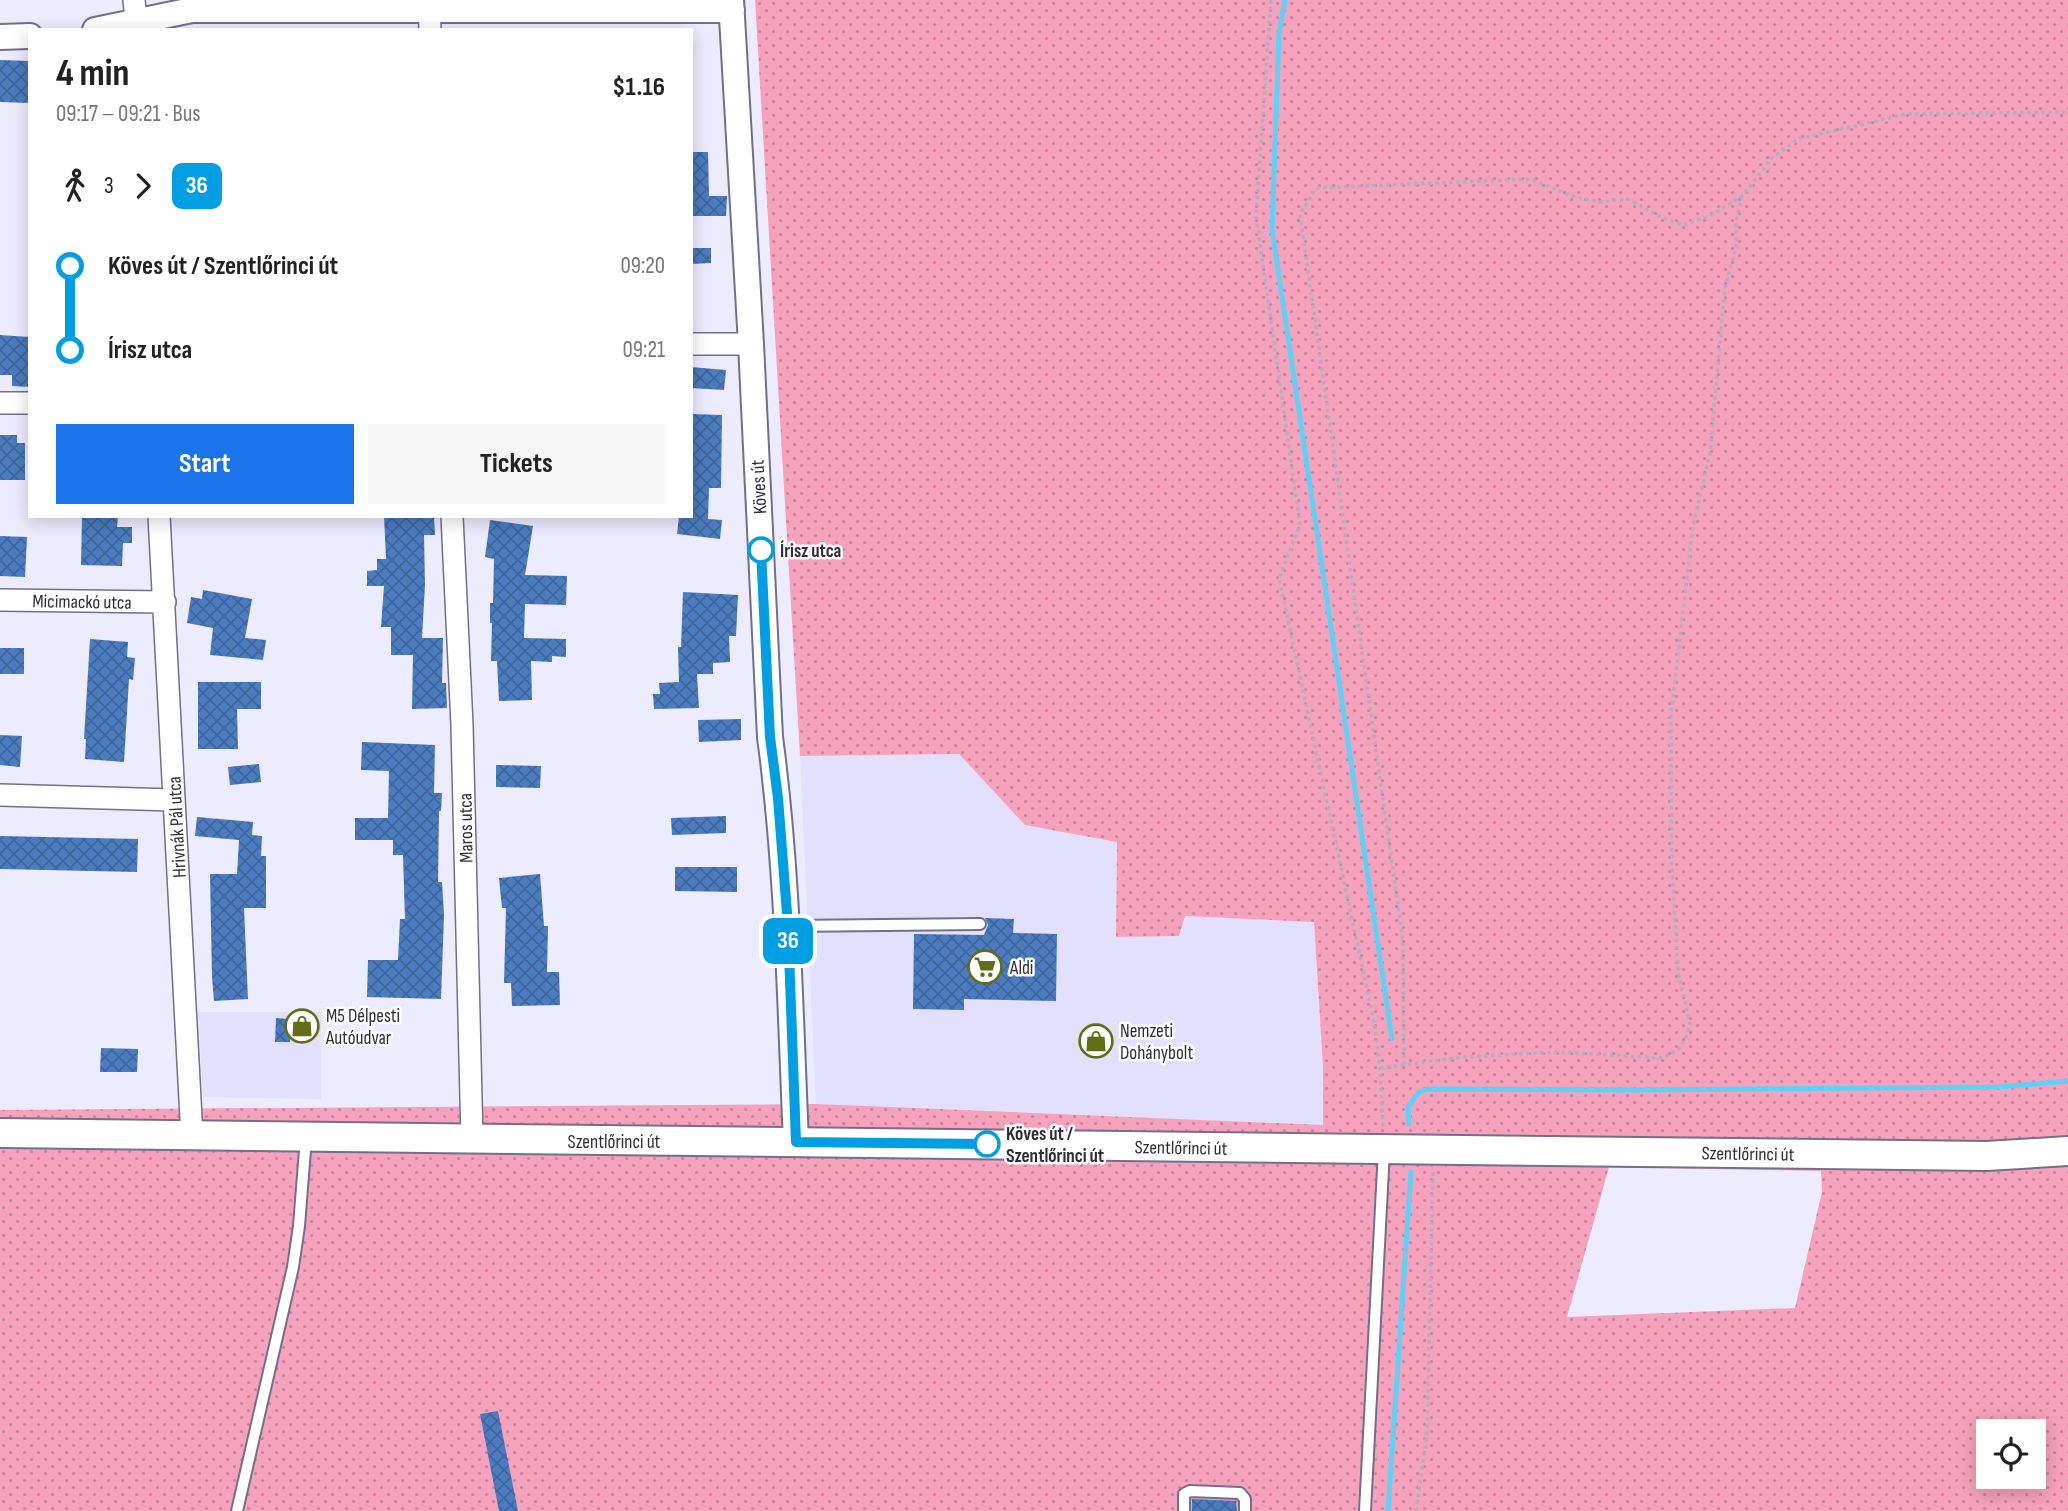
<!DOCTYPE html>
<html lang="en">
<head>
<meta charset="utf-8">
<style>
  body { margin:0; font-family:"Sofia Sans Condensed",sans-serif; background:#f6f6f6; color:#222; height:100vh; display:flex; flex-direction:column; font-size:26px; white-space:nowrap }
  * { box-sizing:border-box; margin:0 }
  p { font-size:23px; color:#767676 }
  .icon { flex:none; width:38px; height:38px; fill:none; stroke:currentColor; stroke-width:2; stroke-linecap:round; stroke-linejoin:round }
  .map { position:relative; flex:1; overflow:hidden }
  .side { position:absolute; left:28px; top:28px; width:665px; height:490px; display:flex; flex-direction:column; background:#fff; border-radius:0px; box-shadow:0 4px 18px #0003 }
  .side>* { flex:none }
  .badge { padding:0 14px; border-radius:10px; font-size:24px; line-height:46px }
  .fabs { position:absolute; left:1976px; top:1419px; display:grid; gap:14px }
  .fabs a { display:grid; place-items:center; width:70px; height:70px; border-radius:0px; background:#fff; box-shadow:0 4px 18px #0003; font-size:35px }
  .map>.badge { position:absolute; translate:-50% -50%; box-shadow:0 0 0 4px #fff }
  .legs { display:flex; align-items:center; gap:10px; height:77px; padding:0 28px; font-size:23px }
  .legs p { margin-inline-start:auto }
  .summary { display:flex; align-items:center; justify-content:space-between; height:119px; padding:0 28px }
  h1 { font-size:38px; font-weight:700; line-height:52px }
  .primary-button { display:flex; gap:14px; margin-top:auto; padding:14px 28px }
  .primary-button a { flex:1; height:80px; border-radius:0px; background:#1a73e8; color:#fff; font-size:28px; font-weight:700; line-height:80px; text-align:center }
  .primary-button a+a { background:#f6f6f6; color:#222 }
  ul { padding:0 28px; list-style:none }
  li { display:flex; align-items:center; gap:24px; height:84px; font-size:26px }
  li i { display:grid; place-items:center; width:10px; height:100%; margin:0 9px; background:currentColor }
  li i::after { content:''; width:18px; height:18px; margin:-9px; border:5px solid; border-radius:50%; background:#fff }
  li p { margin-inline-start:auto }
  li:first-child i { background:linear-gradient(#0000 50%,currentColor 0) }
  li:last-child i { background:linear-gradient(currentColor 50%,#0000 0) }
  .map>svg:first-child { display:block }
</style>
</head>
<body>
<div class="map">
<svg width="2068" height="1511" viewBox="0 0 2068 1511">
  <defs>
    <pattern id="grass-dots" width="8" height="8" patternUnits="userSpaceOnUse" patternTransform="scale(1.75)"><rect width="8" height="8" fill="#f7a2bd"/><path d="M2 2h.1M6 6h.1" fill="none" stroke="#c8849b" stroke-width="1.8" stroke-linecap="round"/></pattern>
    <pattern id="building-cross-hatch" width="8" height="8" patternUnits="userSpaceOnUse" patternTransform="scale(1.75)"><rect width="8" height="8" fill="#4a7cbf"/><path d="M0 0l8 8M0 8l8-8" fill="none" stroke="#3e669c"/></pattern>
  </defs>
  <rect width="100%" height="100%" fill="#edebfe"/>
  <path fill="#e3e0fe" d="M 959,754 L 1025,825 L 1117,842 L 1116,936 L 1185,916 L 1314,922 L 1323,1067 L 1323,1126 L 816,1104 L 800,756 Z
    M 198,1012 L 321,1012 L 321,1099 L 203,1097 Z"/>
  <path fill="url(#grass-dots)" fill-rule="evenodd" d="M 755,0 L 2068,0 L 2068,1511 L 0,1511 L 0,1110 L 816,1104 L 1323,1125 L 1323,1067 L 1314,922 L 1185,916 L 1179,936 L 1116,937 L 1117,842 L 1025,825 L 959,754 L 800,756 ZM 1609,1167 L 1821,1171 L 1822,1192 L 1795,1308 L 1567,1317 ZM 1988,1432 L 2034,1432 L 2034,1477 L 1988,1477 Z"/>
  <g fill="none" stroke-linecap="round" stroke-linejoin="round">
    <path stroke="#5dd2f6" stroke-width="5" d="M 1285,0 L 1279,33 L 1272,229 L 1392,1039
      M 1409,1124 L 1408,1107 L 1419,1092 L 1428,1089 L 1637,1090 L 1999,1087 L 2068,1081
      M 1388,1511 L 1411,1172"/>
  </g>
  <path fill="url(#building-cross-hatch)" d="M 0,60 L 30,61 L 30,103 L 0,102 Z
    M 691,152 L 708,152 L 709,196 L 727,196 L 726,216 L 691,216 Z
    M 691,248 L 711,248 L 711,263 L 691,264 Z
    M 0,335 L 30,337 L 30,387 L 12,386 L 12,375 L 0,375 Z
    M 691,367 L 726,370 L 724,390 L 691,388 Z
    M 691,414 L 722,415 L 721,488 L 709,488 L 708,519 L 722,520 L 720,539 L 677,534 L 679,516 L 691,516 Z
    M 0,435 L 17,435 L 17,443 L 25,443 L 25,480 L 0,480 Z
    M 82,516 L 118,516 L 117,527 L 132,527 L 132,543 L 123,543 L 122,566 L 81,565 Z
    M 384,516 L 434,516 L 435,535 L 424,535 L 425,585 L 422,638 L 443,638 L 442,683 L 446,683 L 447,708 L 412,709 L 413,655 L 391,655 L 391,627 L 381,627 L 384,586 L 367,586 L 367,571 L 377,570 L 377,559 L 386,559 Z
    M 490,520 L 533,526 L 525,575 L 567,576 L 566,605 L 525,604 L 524,638 L 566,639 L 566,657 L 552,656 L 552,662 L 531,661 L 532,700 L 499,701 L 497,661 L 491,661 L 492,623 L 490,623 L 490,603 L 493,603 L 494,559 L 485,557 Z
    M 0,536 L 27,537 L 25,577 L 0,576 Z
    M 203,590 L 252,599 L 245,638 L 266,640 L 263,660 L 210,655 L 213,628 L 187,623 L 191,597 L 202,599 Z
    M 683,592 L 738,595 L 736,636 L 729,636 L 730,662 L 713,663 L 713,674 L 697,674 L 699,708 L 654,709 L 653,694 L 660,694 L 659,683 L 679,682 L 678,647 L 681,647 Z
    M 90,639 L 128,642 L 127,657 L 135,658 L 133,680 L 129,679 L 124,762 L 85,759 L 86,739 L 84,739 Z
    M 0,648 L 24,648 L 24,674 L 0,674 Z
    M 198,682 L 261,682 L 261,709 L 237,709 L 238,749 L 198,749 Z
    M 741,719 L 741,740 L 699,742 L 698,720 Z
    M 0,735 L 22,736 L 20,767 L 0,765 Z
    M 362,742 L 435,745 L 434,793 L 442,793 L 441,811 L 439,811 L 438,882 L 442,882 L 444,915 L 441,999 L 367,997 L 368,960 L 398,960 L 400,919 L 405,919 L 403,855 L 393,855 L 393,840 L 355,840 L 355,818 L 388,818 L 389,771 L 361,770 Z
    M 259,764 L 261,782 L 230,785 L 228,767 Z
    M 496,765 L 541,766 L 540,788 L 496,787 Z
    M 726,816 L 726,833 L 672,835 L 671,818 Z
    M 197,817 L 253,822 L 252,835 L 262,836 L 261,856 L 266,856 L 266,908 L 244,908 L 248,999 L 214,1001 L 212,977 L 210,874 L 237,874 L 239,840 L 195,836 Z
    M 0,836 L 138,839 L 137,872 L 0,869 Z
    M 675,867 L 737,867 L 737,892 L 675,891 Z
    M 540,874 L 544,926 L 548,926 L 547,972 L 559,972 L 560,1005 L 512,1006 L 511,983 L 504,983 L 506,908 L 502,908 L 499,878 Z
    M 985,918 L 1014,919 L 1013,933 L 1057,934 L 1056,1001 L 964,999 L 964,1010 L 913,1009 L 914,934 L 984,935 L 988,925 Z
    M 288,1015 L 312,1016 L 311,1038 L 290,1037 L 290,1042 L 275,1042 L 276,1018 L 288,1019 Z
    M 101,1048 L 138,1049 L 137,1072 L 100,1072 Z
    M 498,1411 L 518,1511 L 499,1511 L 480,1414 Z
    M 1192,1499 L 1236,1501 L 1237,1511 L 1192,1511 Z"/>
  <g fill="none" stroke-linecap="round" stroke-linejoin="round">
    <defs>
      <path id="service" d="M 788,926 L 980,924
        M 237,1511 L 293,1267 L 299,1226 L 306,1137
        M 1184,1511 L 1184,1494 L 1190,1491 L 1240,1493 L 1245,1499 L 1245,1511
        M 1365,1511 L 1384,1150"/>
      <path id="minor" d="M 134,0 L 137,30
        M 429,0 L 430,30
        M 691,344 L 751,344
        M 0,403 L 30,403
        M 159,516 L 192,1137
        M 452,516 L 462,725 L 472,1140
        M 0,600 L 165,602
        M 0,795 L 174,800"/>
      <path id="tertiary" d="M 731,0 L 751,344 L 770,737 C 788,871 790,1007 796,1142
        M 95,30 L 192,10 L 732,10
        M 0,37 L 30,36"/>
      <path id="secondary" d="M 0,1133 L 1987,1156 L 2068,1151"/>
    </defs>
    <use href="#service" stroke="#726f8a" stroke-width="14"/>
    <use href="#minor" stroke="#726f8a" stroke-width="24"/>
    <use href="#tertiary" stroke="#726f8a" stroke-width="28"/>
    <use href="#secondary" stroke="#726f8a" stroke-width="32"/>
    <path stroke="#b0afbf" stroke-width="3.5" stroke-dasharray="3.5 3.5" stroke-linecap="butt" d="M 1271,0 L 1256,215 L 1300,525 L 1279,578 L 1374,1022 L 1380,1068 L 1383,1128
      M 1404,1065 L 1403,941 L 1300,214 L 1316,188 L 1531,179 L 1572,196 L 1600,202 L 1628,199 L 1659,216 L 1684,225 L 1714,214 L 1743,195 L 1772,158 L 1798,139 L 1906,114 L 2068,112
      M 1380,1068 L 1463,1057 L 1558,1052 L 1663,1058 L 1679,1049 L 1687,1035 L 1690,1024 L 1678,971 L 1672,868 L 1671,716 L 1693,526 L 1710,453 L 1725,288 L 1736,247 L 1736,221 L 1742,197
      M 1416,1511 L 1427,1434 L 1433,1172"/>
    <use href="#service" stroke="#fff" stroke-width="10"/>
    <use href="#minor" stroke="#fff" stroke-width="21"/>
    <use href="#tertiary" stroke="#fff" stroke-width="24"/>
    <use href="#secondary" stroke="#fff" stroke-width="28"/>
  </g>
  <g fill="none" stroke-linecap="round" stroke-linejoin="round">
    <defs>
      <path id="line-1" d="M 761,550 L 770,737 L 778,798 L 788,926 L 796,1142 L 987,1144"/>
    </defs>
    <use href="#line-1" stroke="#fff" stroke-width="16"/>
    <use href="#line-1" stroke="#009ee3" stroke-width="10"/>
  </g>
  <defs>
    <symbol id="supermarket-ring" viewBox="-11 -11 22 22"><circle r="9.5" fill="#fff" stroke="#616d17" stroke-width="1.5"/><path d="M-6-5.5h2.5l.6 2H6L4.5 2H-2.5L-4.4-4H-6ZM-1.5 3.2a1.3 1.3 0 1 0 .1 0ZM3 3.2a1.3 1.3 0 1 0 .1 0Z" fill="#616d17"/></symbol>
    <symbol id="shop-ring" viewBox="-11 -11 22 22"><circle r="9.5" fill="#fff" stroke="#616d17" stroke-width="1.5"/><path d="M-5-2.5h2.3a2.7 3.5 0 0 1 5.4 0H5L5.5 6h-11ZM-1.5-2.5h3a1.5 2.3 0 0 0-3 0Z" fill="#616d17"/></symbol>
  </defs>
  <g fill-rule="evenodd">
    <use href="#supermarket-ring" x="966" y="948" width="38" height="38"/>
    <use href="#shop-ring" x="283" y="1007" width="38" height="38"/>
    <use href="#shop-ring" x="1077" y="1022" width="38" height="38"/>
  </g>
  <g fill="#fff" stroke="#009ee3" stroke-width="3.5">
    <circle cx="761" cy="550" r="12"/>
    <circle cx="987" cy="1144" r="12"/>
  </g>
  <g text-anchor="middle" stroke-width="5" stroke-linejoin="round" paint-order="stroke">
    <g font-size="19" fill="#2e2d38" stroke="#fff">
      <text transform="translate(758 487) rotate(-93)" y="7">Köves út</text>
      <text transform="translate(82 601) rotate(1)" y="7">Micimackó utca</text>
      <text transform="translate(176 827) rotate(-93)" y="7">Hrivnák Pál utca</text>
      <text transform="translate(465 828) rotate(-91)" y="7">Maros utca</text>
      <text x="614" y="1148">Szentlőrinci út</text>
      <text transform="translate(1181 1147) rotate(1)" y="7">Szentlőrinci út</text>
      <text transform="translate(1748 1153) rotate(1)" y="7">Szentlőrinci út</text>
    </g>
    <g font-size="19" font-weight="bold" fill="#2e2d38" stroke="#fff" text-anchor="start">
      <text x="780" y="557">Írisz utca</text>
      <text x="1006" y="1140">Köves út /<tspan x="1006" dy="22">Szentlőrinci út</tspan></text>
    </g>
    <g font-size="19" fill="#2e2d38" stroke="#fff" text-anchor="start">
      <text x="1010" y="974">Aldi</text>
      <text x="326" y="1022">M5 Délpesti<tspan x="326" dy="22">Autóudvar</tspan></text>
      <text x="1120" y="1037">Nemzeti<tspan x="1120" dy="22">Dohánybolt</tspan></text>
    </g>
  </g>
</svg>
<div class="fabs">
<a><svg class="icon" aria-label="locate" viewBox="0 0 24 24"><circle cx="12" cy="12" r="6"/><path d="M12 2v4M12 18v4M2 12h4M18 12h4"/></svg></a>
</div>
<b class="badge" style="left:788px;top:941px;background:#009ee3;color:#fff">36</b>
<section class="side">
<div class="summary"><div><h1>4 min</h1><p>09:17 – 09:21 · Bus</p></div><b>$1.16</b></div>
<div class="legs"><svg class="icon" aria-label="walk" viewBox="0 0 24 24"><circle cx="13" cy="4" r="2"/><path d="M13 8l-2 6 4 7M11 14l-3 7M7 12l3-4h3l4 4"/></svg>3<svg class="icon" aria-label="forward" viewBox="0 0 24 24"><path d="M9 5l7 7-7 7"/></svg><b class="badge" style="background:#009ee3;color:#fff">36</b></div>
<ul>
<li><i style="color:#009ee3"></i><b>Köves út / Szentlőrinci út</b><p>09:20</p></li>
<li><i style="color:#009ee3"></i><b>Írisz utca</b><p>09:21</p></li>
</ul>
<div class="primary-button"><a>Start</a><a>Tickets</a></div>
</section>
</div>
</body>
</html>
